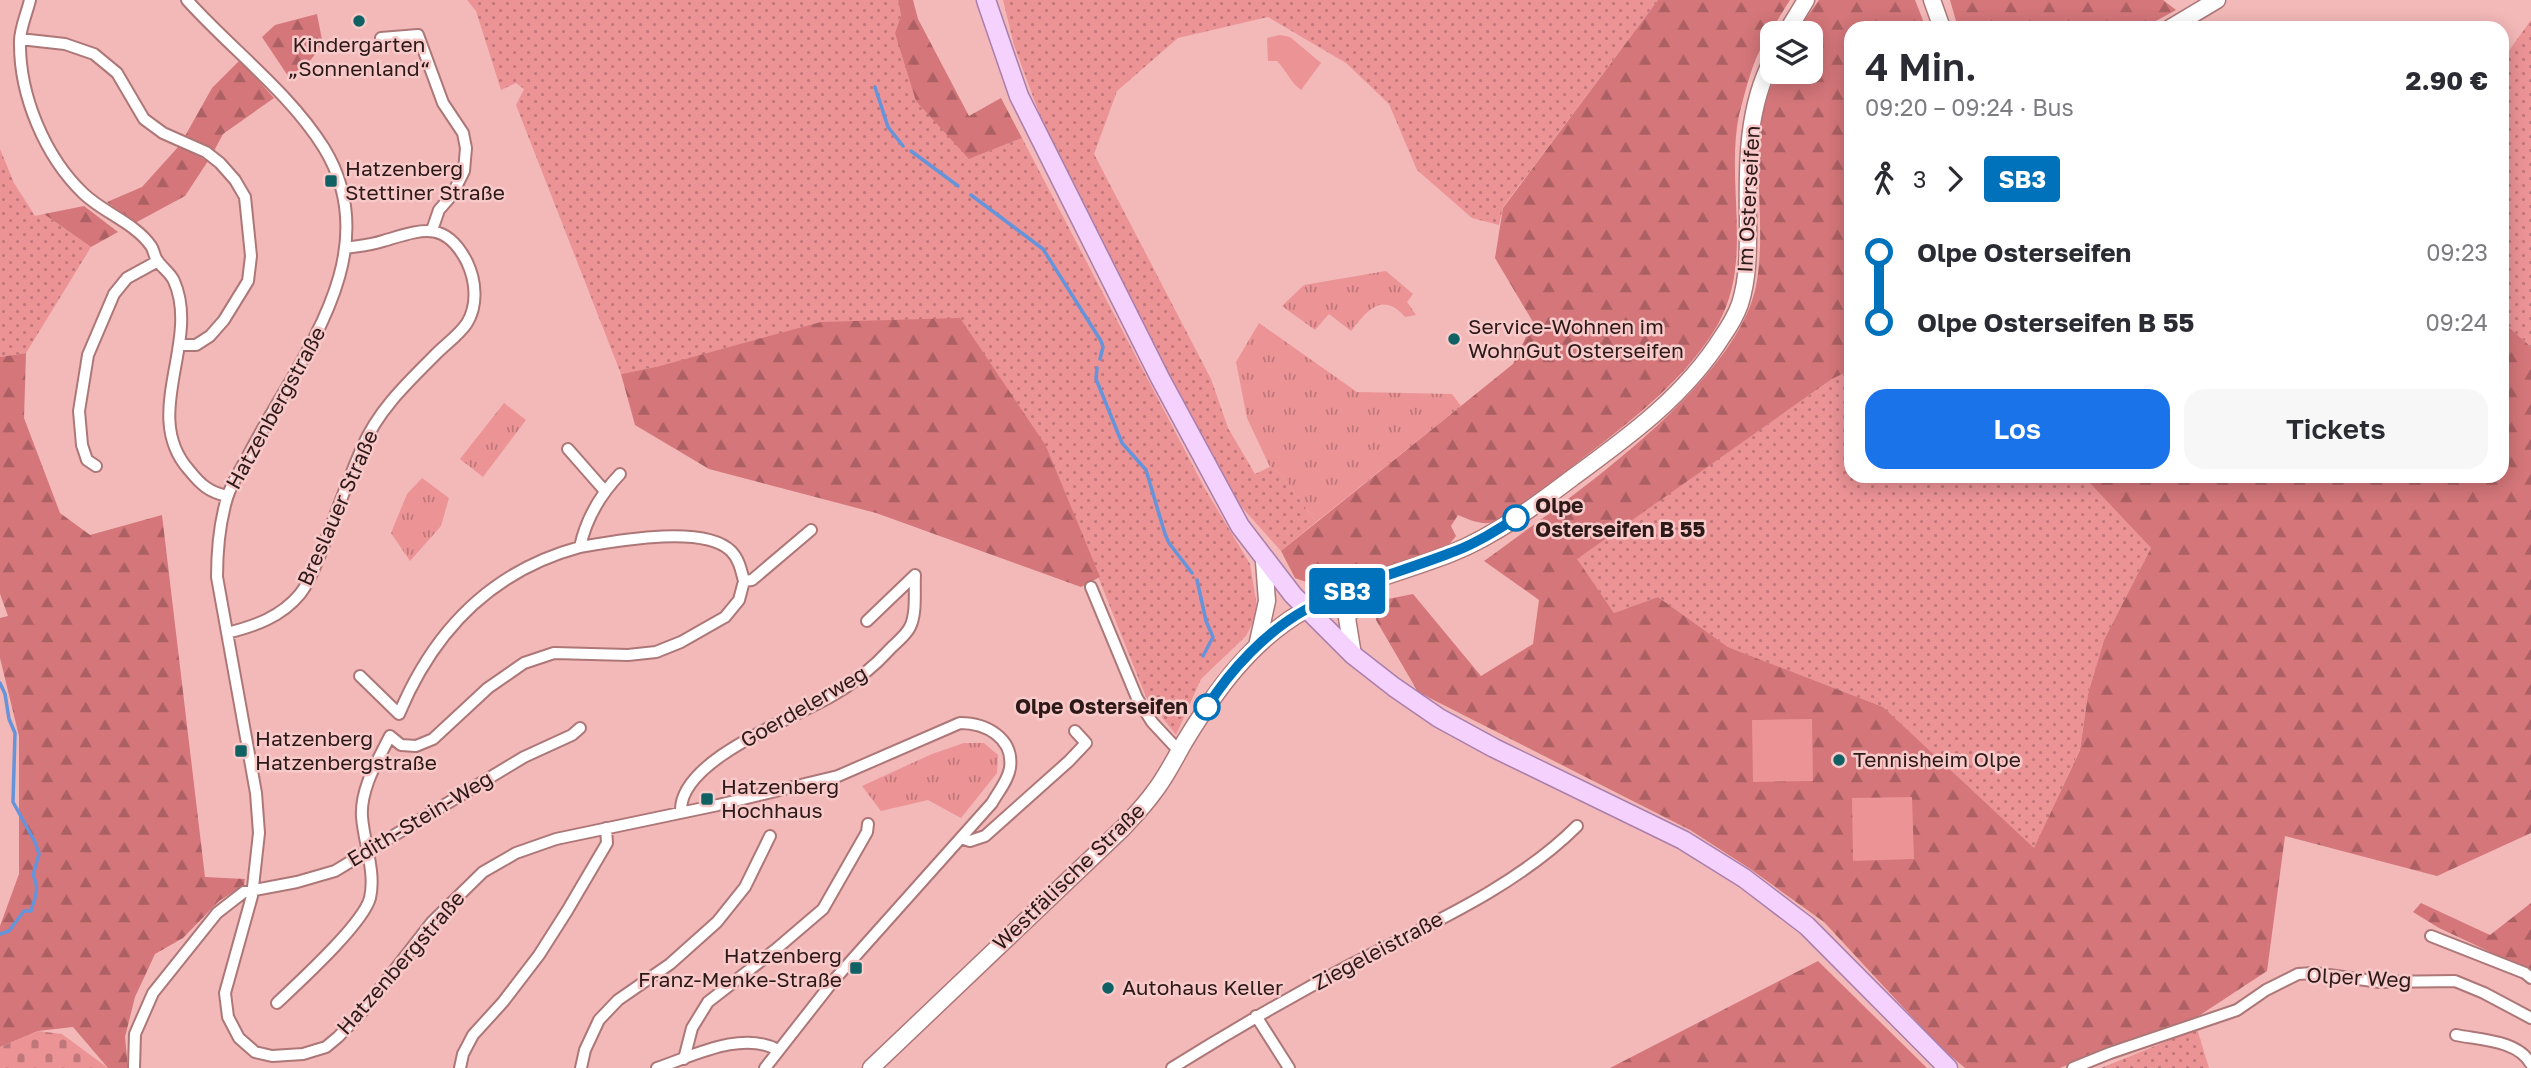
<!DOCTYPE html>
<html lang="de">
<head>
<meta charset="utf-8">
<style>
  body { margin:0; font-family:"Golos Text",sans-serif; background:#f7f7f7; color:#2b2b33; height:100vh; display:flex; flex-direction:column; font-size:26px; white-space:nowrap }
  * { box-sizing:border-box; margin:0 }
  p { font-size:23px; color:#7c7c81 }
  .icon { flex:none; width:38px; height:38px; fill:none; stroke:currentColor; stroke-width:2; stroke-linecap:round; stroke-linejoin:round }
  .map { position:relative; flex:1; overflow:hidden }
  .side { position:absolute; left:1844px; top:21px; width:665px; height:462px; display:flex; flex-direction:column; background:#fff; border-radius:21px; box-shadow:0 4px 18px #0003 }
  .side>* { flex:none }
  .badge { padding:0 14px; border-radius:5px; font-size:24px; line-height:46px }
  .controls { position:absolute; left:1760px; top:21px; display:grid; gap:14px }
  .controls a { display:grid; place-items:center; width:63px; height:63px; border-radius:14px; background:#fff; box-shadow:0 4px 18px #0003; font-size:35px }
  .map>.badge { position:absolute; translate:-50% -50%; box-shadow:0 0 0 4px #fff }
  .legs { display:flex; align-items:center; gap:10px; height:77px; padding:0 21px; font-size:23px }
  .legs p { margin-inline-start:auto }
  .overview { display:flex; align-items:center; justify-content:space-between; height:119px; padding:0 21px }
  h1 { font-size:38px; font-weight:600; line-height:52px }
  .action { display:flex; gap:14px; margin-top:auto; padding:14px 21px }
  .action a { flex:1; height:80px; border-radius:21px; background:#1a73e8; color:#fff; font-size:28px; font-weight:600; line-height:80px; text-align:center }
  .action a+a { background:#f7f7f7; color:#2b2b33 }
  ul { padding:0 21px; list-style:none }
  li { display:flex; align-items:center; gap:24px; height:70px; font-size:26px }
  li i { display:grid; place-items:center; width:10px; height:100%; margin:0 9px; background:currentColor }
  li i::after { content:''; width:18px; height:18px; margin:-9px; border:5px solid; border-radius:50%; background:#fff }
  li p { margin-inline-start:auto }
  li:first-child i { background:linear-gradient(#0000 50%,currentColor 0) }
  li:last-child i { background:linear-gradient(currentColor 50%,#0000 0) }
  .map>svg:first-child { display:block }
</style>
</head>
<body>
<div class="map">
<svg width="2531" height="1068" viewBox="0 0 2531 1068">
  <defs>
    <pattern id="grass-dots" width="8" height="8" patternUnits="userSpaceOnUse" patternTransform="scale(1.75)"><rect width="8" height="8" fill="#ec9396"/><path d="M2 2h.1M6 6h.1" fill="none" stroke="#c0777a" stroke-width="1.8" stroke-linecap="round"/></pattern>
    <pattern id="forest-firs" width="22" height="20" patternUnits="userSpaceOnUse" patternTransform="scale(1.75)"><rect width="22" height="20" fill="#d4767a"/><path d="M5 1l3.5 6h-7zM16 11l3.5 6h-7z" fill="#ac6063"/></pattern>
    <pattern id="cemetery-stones" width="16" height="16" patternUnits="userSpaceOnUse" patternTransform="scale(1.75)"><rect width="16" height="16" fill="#ec9396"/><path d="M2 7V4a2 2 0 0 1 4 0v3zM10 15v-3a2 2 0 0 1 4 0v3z" fill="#c0777a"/></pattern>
    <pattern id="park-tufts" width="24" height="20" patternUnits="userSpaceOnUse" patternTransform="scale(1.75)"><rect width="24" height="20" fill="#ec9396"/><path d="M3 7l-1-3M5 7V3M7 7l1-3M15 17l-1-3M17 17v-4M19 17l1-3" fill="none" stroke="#c0777a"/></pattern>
  </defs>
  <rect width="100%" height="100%" fill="#f3b8b8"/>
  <path fill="url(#grass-dots)" d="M 467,0 L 898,0 L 901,15 L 895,33 L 969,159 L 1022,138 L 1205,489 L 1250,564 L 1258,613 L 1246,636 L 1201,679 L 1176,735 L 1146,697 L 1046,446 L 660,366 L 621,374 L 516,105 L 524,89 L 516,83 L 501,90 L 476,11 Z
    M 1003,0 L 1658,0 L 1503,207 L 1499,225 L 1472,218 L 1417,170 L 1389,104 L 1346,63 L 1268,17 L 1178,38 L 1117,91 L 1094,154 L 1211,379 L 1228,428 L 1255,474 L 1270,467 L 1282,475 L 1316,522 L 1281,551 L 1230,494 L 1132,309 L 1048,137 L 1014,45 Z
    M 2531,20 L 2531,347 L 2503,322 L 2503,59 Z
    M 0,149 L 14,183 L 35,216 L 44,214 L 91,247 L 26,353 L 0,357 Z
    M 1851,370 L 1852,476 L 2083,476 L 2151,548 L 2104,640 L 2088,694 L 2080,749 L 2034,849 L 1883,707 L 1728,647 L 1658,597 L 1614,613 L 1576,559 L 1832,379 Z
    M 2197,1029 L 2209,1068 L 2101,1068 Z"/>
  <path fill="url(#forest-firs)" d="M 898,0 L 913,0 L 918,19 L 969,116 L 1001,98 L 1022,138 L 969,159 L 916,101 L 895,33 L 901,15 Z
    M 1658,0 L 1790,0 C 1780,16 1769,33 1760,50 C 1751,67 1744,96 1739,115 C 1725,184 1754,260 1718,324 C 1683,386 1614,433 1559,477 C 1546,486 1502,522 1489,523 C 1478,524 1468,519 1458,515 L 1451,526 L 1456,536 L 1448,546 L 1323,588 L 1295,578 L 1281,551 L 1513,364 L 1533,322 L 1495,258 L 1503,208 Z
    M 1819,0 L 1915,0 L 1926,28 L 1852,28 L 1851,370 L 1832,379 L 1577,559 L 1614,613 L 1658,597 L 1728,647 L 1883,707 L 2034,848 L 2080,750 L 2088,694 L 2104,640 L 2151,548 L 2083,476 L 2502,476 L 2503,322 L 2531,347 L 2531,833 L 2437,876 L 2285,836 L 2267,971 L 2194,1019 L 2095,1053 L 2060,1068 L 1965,1068 L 1940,1047 L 1824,922 L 1749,868 L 1690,830 L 1418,692 L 1376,620 L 1378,601 L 1413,594 L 1481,676 L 1533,644 L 1539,600 L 1484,561 C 1564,502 1736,386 1756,286 C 1766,234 1754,180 1761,127 C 1762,119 1762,109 1765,101 C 1768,91 1774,81 1778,72 L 1811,72 L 1811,33 L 1795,33 Z
    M 1950,0 L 2163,0 L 2176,10 L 2143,28 L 1958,28 Z
    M 317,14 L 323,45 L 292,82 L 262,37 L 275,25 Z
    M 240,60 L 274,98 L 223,134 L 214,151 L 185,136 L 212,88 Z
    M 179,146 L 208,161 L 185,196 L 135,223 L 107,202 L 142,187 Z
    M 84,206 L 118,232 L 91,247 L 44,214 Z
    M 960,318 L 1046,446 L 1100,577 L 1081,587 L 876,513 L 709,469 L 635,425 L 621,374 L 660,366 L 821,322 Z
    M 26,353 L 24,418 L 60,513 L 90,535 L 162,515 L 205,877 L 245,879 L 244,885 L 219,901 L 183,938 L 155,954 L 135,997 L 125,1037 L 128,1068 L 108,1068 L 73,1027 L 38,1031 L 0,1047 L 0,926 L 19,874 L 19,736 L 0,658 L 0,618 L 8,616 L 0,594 L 0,357 Z
    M 2421,903 L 2490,935 L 2531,903 L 2531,971 L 2439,928 L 2413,912 Z
    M 1818,961 L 1927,1068 L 1610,1068 Z"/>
  <path fill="url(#cemetery-stones)" d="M 38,1031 L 62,1034 L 108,1068 L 0,1068 L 0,1047 Z"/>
  <path fill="url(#park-tufts)" d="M 1386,271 L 1413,294 L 1407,302 L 1416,315 L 1405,317 C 1382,291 1367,311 1351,331 L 1329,314 L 1315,330 L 1282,306 L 1304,285 Z
    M 1259,323 L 1357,392 L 1452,394 L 1461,406 L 1316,522 L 1282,475 L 1270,467 L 1247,418 L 1236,362 Z
    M 504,403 L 526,420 L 483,477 L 460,459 Z
    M 422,478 L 449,498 L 441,526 L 410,561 L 391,533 L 407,494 Z
    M 964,743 L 984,743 L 998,755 L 997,773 L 961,818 L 928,800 L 881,811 L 862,786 L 932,754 Z"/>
  <path fill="#ec9396" d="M 1280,35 L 1290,37 L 1321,63 L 1301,90 C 1290,82 1287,71 1277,61 L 1268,61 L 1267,38 Z
    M 1812,719 L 1813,781 L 1753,782 L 1752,720 Z
    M 1912,797 L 1914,859 L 1853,861 L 1852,798 Z"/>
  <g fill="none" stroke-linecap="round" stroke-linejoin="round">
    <path stroke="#6594da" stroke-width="3.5" d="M 875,87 L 888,127 L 903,146
      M 911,151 L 958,186
      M 971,195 L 1043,249 L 1101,341 L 1103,347 L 1100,359
      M 1097,368 L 1096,379 L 1122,443 L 1146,470 L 1165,534 L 1169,543 L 1192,573
      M 1197,580 L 1206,621 L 1213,637 L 1203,656
      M 0,683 L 5,694 L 9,719 L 15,733 L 13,802 L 35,842 L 39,854 L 33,875 C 40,890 35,896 31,911 L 24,911 L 9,931 L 0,934"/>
    <defs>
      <path id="street" d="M 30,0 C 27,13 20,28 20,41 C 19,95 45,157 84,194 C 104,213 135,223 151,246 C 154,250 154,256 157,260 C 162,268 170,272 174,281 C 201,342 140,415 189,470 C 201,485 209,492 227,496
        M 187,0 C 231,49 289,92 324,148 C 390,256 295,363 248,456 C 241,469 231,484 227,498 C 219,525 217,550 217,577 L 256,793 L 259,833 L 252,896 L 225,993 L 228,1017 L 239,1038 L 255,1052 L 272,1056 L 303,1054 L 326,1047 L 338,1037 L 361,1013 L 432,922 L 483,872 L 516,853 L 556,839 L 718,805 L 838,776 L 960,723 C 986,723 1014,738 1010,768 C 1008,781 998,792 992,803 L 834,980 L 765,1068
        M 381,38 L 418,35 L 443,103 L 463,133 L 466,148 L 464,171 L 452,195 L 439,210 L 432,230
        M 20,39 L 65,44 L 94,54 L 117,73 L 144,119 L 163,133 L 206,152 L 220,163 L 235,180 L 245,197 L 251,256 L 248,281 L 224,320 L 210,336 L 196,345 L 179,345
        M 568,449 L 604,490
        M 96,466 L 87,460 L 82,445 L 79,411 L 88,355 L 114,294 L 127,278 L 158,261
        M 620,474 C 600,495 586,519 580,547 C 615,541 704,524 731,551 C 739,559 741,570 744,581
        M 1091,587 L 1137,698 L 1152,722 L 1179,751
        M 227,633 C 255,626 281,617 300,594 C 310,582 315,566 321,552 C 335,517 347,482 362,448 C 378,410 408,382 437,353 C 446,344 460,334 467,323 C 478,305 476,281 467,262 C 445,219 421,230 383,241 C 371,245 358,246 346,248
        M 360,676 L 399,714 C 434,630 491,571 580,547
        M 681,812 C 678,761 791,719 830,697 C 855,683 873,668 892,647 C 898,641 906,635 910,627 C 917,613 914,591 915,575 L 867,621
        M 961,838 L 970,841 L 985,836 L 1069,761 L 1086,743 L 1075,731
        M 2431,936 L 2525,973 L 2531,978
        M 277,1003 C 299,982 363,924 370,898 C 376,872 364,843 362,817 C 360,789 378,760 390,736 L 401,745 L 416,746 L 433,739 L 488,688 L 524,663 L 554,653 L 628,655 L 656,652 L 681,642 L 725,617 L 739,600 L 744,581 L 752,580 L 811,530
        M 1256,1016 L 1289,1068
        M 2456,1035 C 2480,1040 2518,1040 2531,1064
        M 684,1059 L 692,1028 L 708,1002 L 775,950 L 823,909 L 867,832 L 868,824
        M 134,1068 L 135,1034 L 153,993 L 217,913 L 244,892 L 297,882 L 335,871 L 524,757 L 572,735 L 580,728
        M 460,1068 L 463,1054 L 473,1035 L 503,1002 L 539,955 L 567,911 L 607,843 L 606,828
        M 581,1068 L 585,1050 L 599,1020 L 618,1000 L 670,964 L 717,922 L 745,887 L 770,836
        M 657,1068 C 693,1056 742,1030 778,1050
        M 1172,1068 C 1231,1031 1290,997 1352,964 C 1428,925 1516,887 1577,826
        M 2073,1068 L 2110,1053 L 2237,1010 L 2266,990 L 2298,974 L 2314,973 L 2380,982 L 2455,981 L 2484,993 L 2531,1018"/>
      <path id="secondary" d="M 1932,0 L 1942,28
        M 2170,28 L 2217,0
        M 1786,33 L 1806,0
        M 1257,646 L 1267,601 L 1264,561
        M 1353,655 L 1347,618 L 1363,584
        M 871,1068 L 1122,829 C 1133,817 1145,805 1154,792 C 1166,777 1175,758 1185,741 C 1216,690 1252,640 1305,610 C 1351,584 1404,572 1452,553 C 1496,535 1535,506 1572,478 C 1628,437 1685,396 1722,337 C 1729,327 1736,315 1740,304 C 1749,275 1748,247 1748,217 C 1747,163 1747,107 1773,58"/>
      <path id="primary" d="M 986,0 L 1019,96 L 1160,378 L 1240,526 L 1293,595 L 1353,655 L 1394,687 L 1439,718 L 1494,748 L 1683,840 L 1744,878 L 1807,926 L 1948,1068"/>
    </defs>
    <use href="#street" stroke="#ad7778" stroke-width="14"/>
    <use href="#secondary" stroke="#ad7778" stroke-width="19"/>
    <use href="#primary" stroke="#aa7ead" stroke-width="21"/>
    <use href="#street" stroke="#fff" stroke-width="10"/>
    <use href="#secondary" stroke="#fff" stroke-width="16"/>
    <use href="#primary" stroke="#f4d2fd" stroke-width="18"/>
  </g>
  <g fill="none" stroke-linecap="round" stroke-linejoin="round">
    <defs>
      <path id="line-1" d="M 1207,707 C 1231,669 1266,632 1305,610 C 1350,584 1402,572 1450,553 C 1474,545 1495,531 1516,518"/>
    </defs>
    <use href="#line-1" stroke="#fff" stroke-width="16"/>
    <use href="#line-1" stroke="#0072bc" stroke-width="10"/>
  </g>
  <g fill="#106164" stroke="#f8c9c9" stroke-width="2.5">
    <circle cx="359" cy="21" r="7"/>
    <rect x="324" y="174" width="14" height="14" rx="3.5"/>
    <circle cx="1454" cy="339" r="7"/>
    <rect x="234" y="744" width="14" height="14" rx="3.5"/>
    <circle cx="1839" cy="760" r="7"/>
    <rect x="700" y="792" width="14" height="14" rx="3.5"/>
    <rect x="849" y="961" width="14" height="14" rx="3.5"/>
    <circle cx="1108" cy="988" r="7"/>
  </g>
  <g fill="#fff" stroke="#0072bc" stroke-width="3.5">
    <circle cx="1516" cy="518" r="12"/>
    <circle cx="1207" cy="707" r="12"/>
  </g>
  <g text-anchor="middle" stroke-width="5" stroke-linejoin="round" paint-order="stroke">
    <g font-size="21" fill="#2e1919" stroke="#f8c9c9" text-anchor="start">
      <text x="359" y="52" text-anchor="middle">Kindergarten<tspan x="359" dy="24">„Sonnenland“</tspan></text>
      <text x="345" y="176">Hatzenberg<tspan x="345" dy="24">Stettiner Straße</tspan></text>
      <text x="1468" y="334">Service-Wohnen im<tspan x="1468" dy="24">WohnGut Osterseifen</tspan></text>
      <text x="255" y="746">Hatzenberg<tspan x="255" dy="24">Hatzenbergstraße</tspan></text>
      <text x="1853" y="767">Tennisheim Olpe</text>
      <text x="721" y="794">Hatzenberg<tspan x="721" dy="24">Hochhaus</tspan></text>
      <text x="842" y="963" text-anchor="end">Hatzenberg<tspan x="842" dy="24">Franz-Menke-Straße</tspan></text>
      <text x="1122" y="995">Autohaus Keller</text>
    </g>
    <g font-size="21" fill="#2e1919" stroke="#f8c9c9">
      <text transform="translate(1749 199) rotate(-87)" y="7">Im Osterseifen</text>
      <text transform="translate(276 408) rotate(-61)" y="7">Hatzenbergstraße</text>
      <text transform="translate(338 508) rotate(-66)" y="7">Breslauer Straße</text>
      <text transform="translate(804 707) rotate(-30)" y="7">Goerdelerweg</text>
      <text transform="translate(420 819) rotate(-31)" y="7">Edith-Stein-Weg</text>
      <text transform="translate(1069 877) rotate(-44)" y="7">Westfälische Straße</text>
      <text transform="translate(1378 951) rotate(-28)" y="7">Ziegeleistraße</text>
      <text transform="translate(401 963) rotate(-49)" y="7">Hatzenbergstraße</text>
      <text transform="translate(2359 978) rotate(3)" y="7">Olper Weg</text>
    </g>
    <g font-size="21" font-weight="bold" fill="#2e1919" stroke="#f8c9c9" text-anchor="start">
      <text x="1535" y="513">Olpe<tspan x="1535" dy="24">Osterseifen B 55</tspan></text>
      <text x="1188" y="714" text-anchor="end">Olpe Osterseifen</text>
    </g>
  </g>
</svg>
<div class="controls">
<a><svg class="icon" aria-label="layers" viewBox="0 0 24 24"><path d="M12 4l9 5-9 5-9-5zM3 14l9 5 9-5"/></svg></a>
</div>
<b class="badge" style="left:1347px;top:591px;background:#0072bc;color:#fff">SB3</b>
<section class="side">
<div class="overview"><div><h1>4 Min.</h1><p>09:20 – 09:24 · Bus</p></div><b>2.90 €</b></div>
<div class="legs"><svg class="icon" aria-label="walk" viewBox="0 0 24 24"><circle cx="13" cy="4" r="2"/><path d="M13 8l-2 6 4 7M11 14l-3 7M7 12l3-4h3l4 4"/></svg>3<svg class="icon" aria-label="forward" viewBox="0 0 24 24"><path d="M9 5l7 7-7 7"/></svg><b class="badge" style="background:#0072bc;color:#fff">SB3</b></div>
<ul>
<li><i style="color:#0072bc"></i><b>Olpe Osterseifen</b><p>09:23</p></li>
<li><i style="color:#0072bc"></i><b>Olpe Osterseifen B 55</b><p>09:24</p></li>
</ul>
<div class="action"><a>Los</a><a>Tickets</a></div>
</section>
</div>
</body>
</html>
